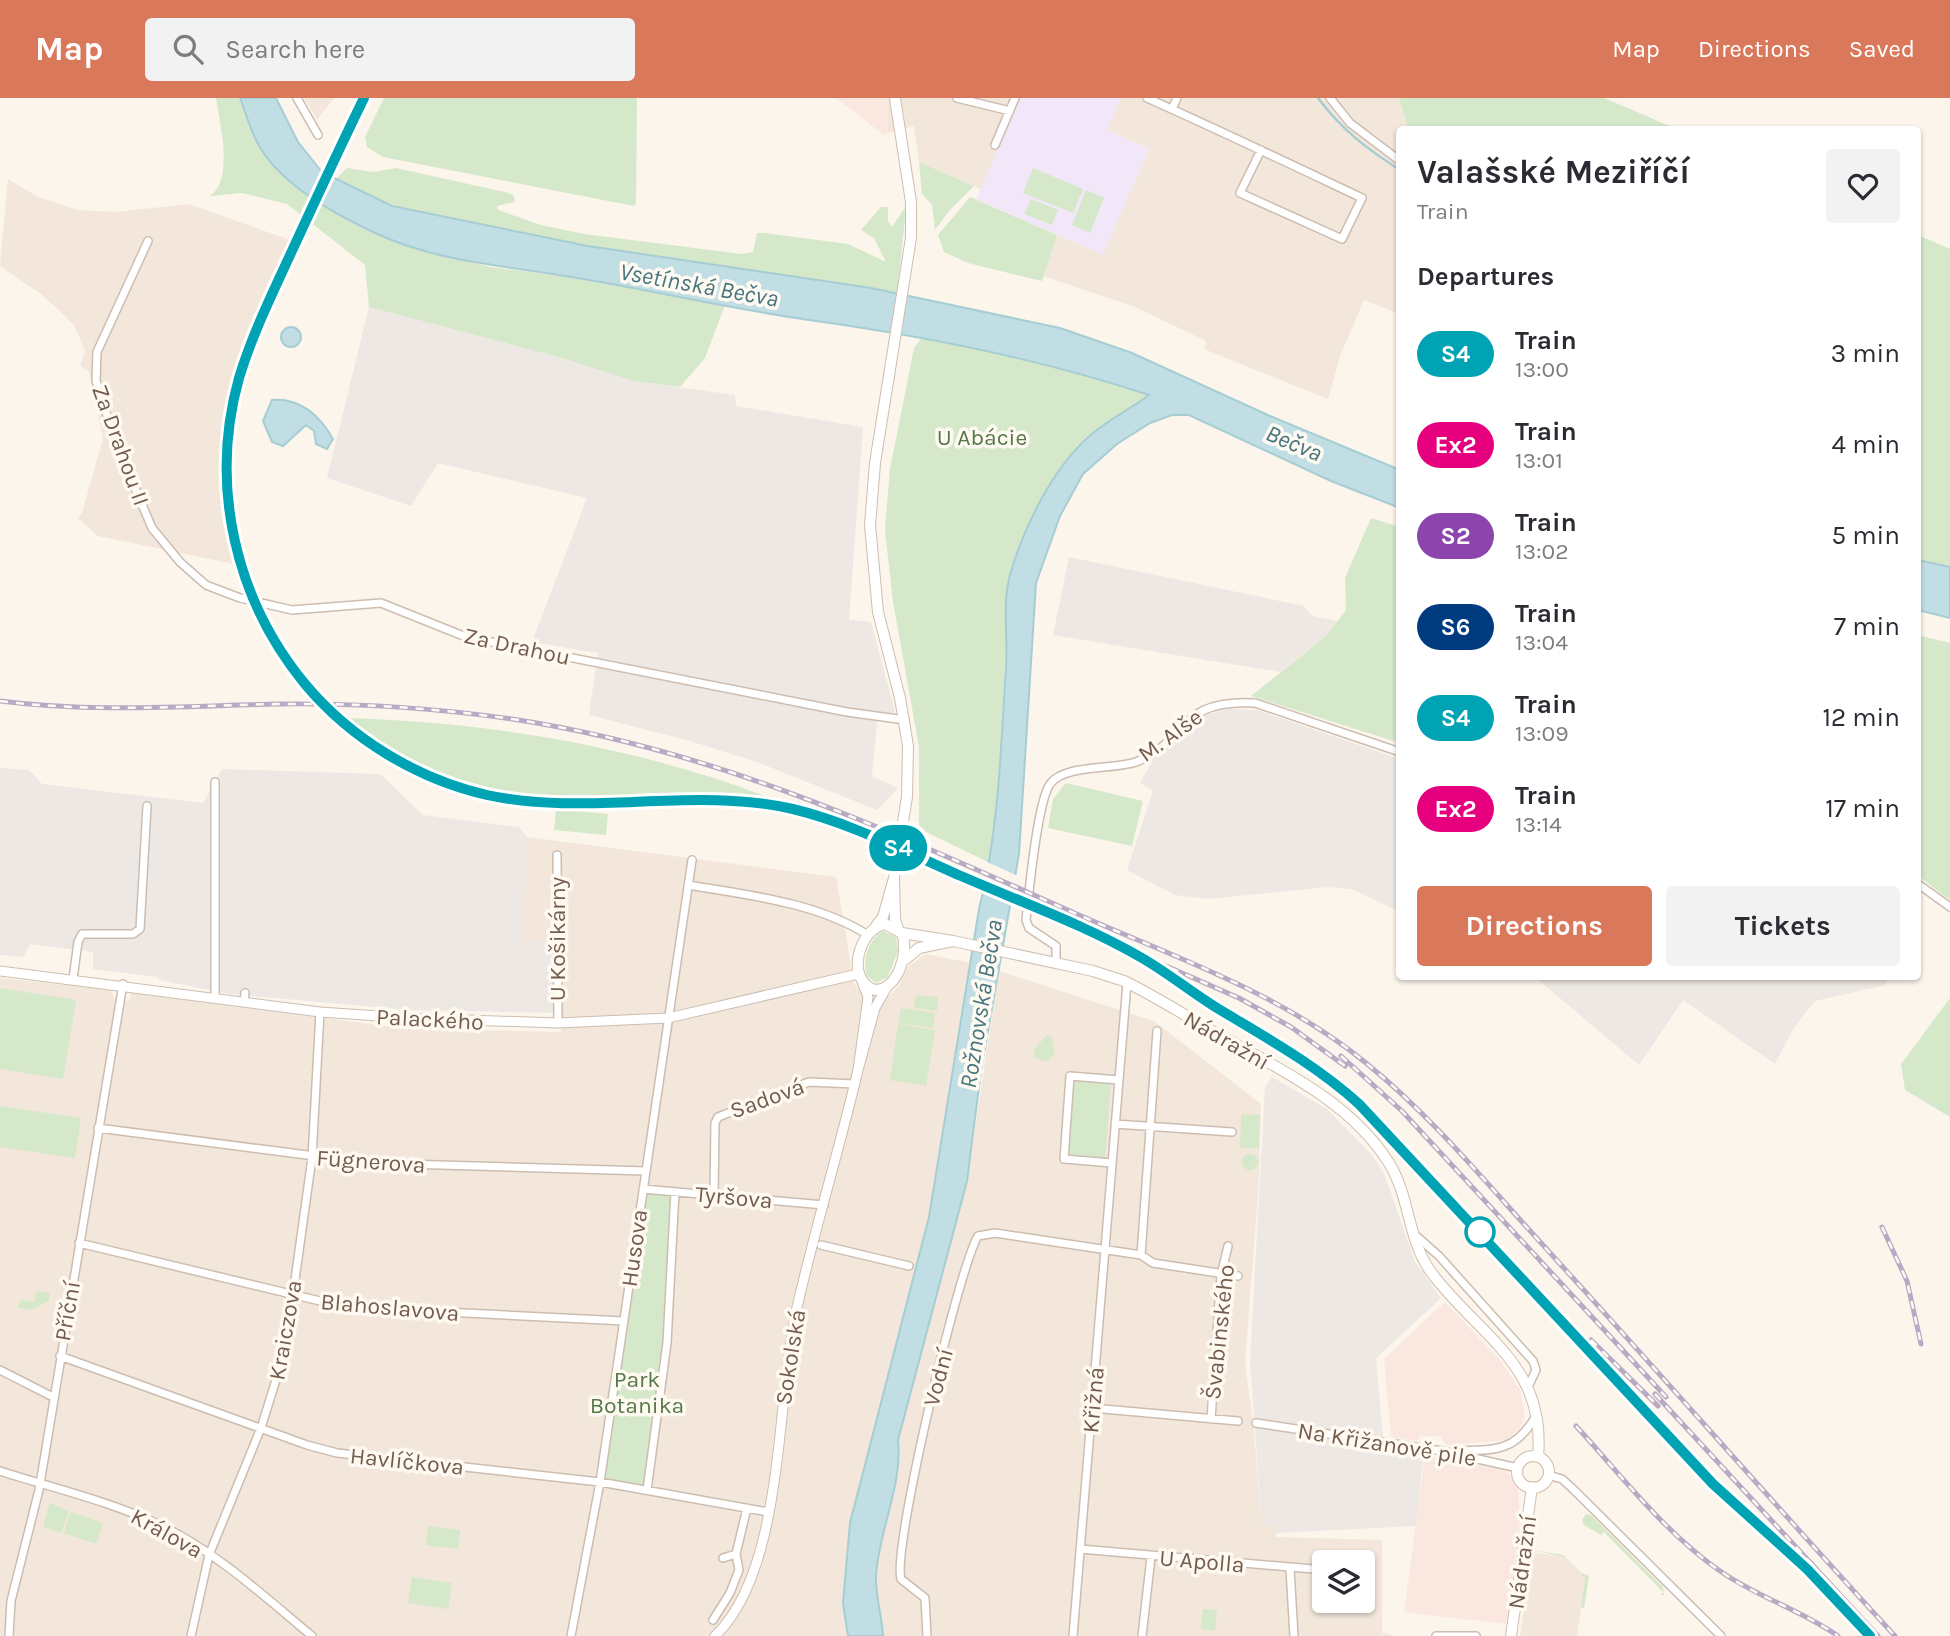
<!DOCTYPE html>
<html lang="en">
<head>
<meta charset="utf-8">
<style>
  body { margin:0; font-family:Karla,sans-serif; background:#f2f2f3; color:#2b2b33; height:100vh; display:flex; flex-direction:column; font-size:26px; white-space:nowrap }
  * { box-sizing:border-box; margin:0 }
  p { font-size:23px; color:#7c7c81 }
  .icon { flex:none; width:38px; height:38px; fill:none; stroke:currentColor; stroke-width:2; stroke-linecap:round; stroke-linejoin:round }
  .map { position:relative; flex:1; overflow:hidden }
  .details { position:absolute; left:1396px; top:28px; width:525px; height:854px; display:flex; flex-direction:column; background:#fff; border-radius:7px; box-shadow:0 2px 5px #0004 }
  .details>* { flex:none }
  .badge { padding:0 14px; border-radius:23px; font-size:24px; line-height:46px }
  .tools { position:absolute; left:1312px; top:1452px; display:grid; gap:14px }
  .tools a { display:grid; place-items:center; width:63px; height:63px; border-radius:7px; background:#fff; box-shadow:0 2px 5px #0004; font-size:35px }
  .map>.badge { position:absolute; translate:-50% -50%; box-shadow:0 0 0 4px #fff }
  h2 { padding:0 21px; font-size:26px; line-height:63px }
  .round { display:grid; place-items:center; flex:none; width:74px; height:74px; border-radius:7px; background:#f2f2f3 }
  .overview { display:flex; align-items:center; justify-content:space-between; height:119px; padding:0 21px }
  h1 { font-size:33px; font-weight:700; line-height:52px }
  .action { display:flex; gap:14px; margin-top:auto; padding:14px 21px }
  .action a { flex:1; height:80px; border-radius:7px; background:#da785b; color:#fff; font-size:28px; font-weight:700; line-height:80px; text-align:center }
  .action a+a { background:#f2f2f3; color:#2b2b33 }
  ul { padding:0; list-style:none }
  li { display:flex; align-items:center; gap:21px; height:91px; padding:0 21px }
  li div { flex:1 }
  li b { display:block; font-size:26px }
  li em { font-style:normal }
  li .badge { min-width:77px; font-weight:700; text-align:center }
  header { display:flex; align-items:center; gap:42px; box-sizing:border-box; height:98px; padding:0 35px; background:#da785b; color:#fff }
  header strong { font-size:33px }
  nav { display:flex; gap:38px; margin-inline-start:auto; font-size:24px }
  .search { width:490px; height:63px; background:#f2f2f3; display:flex; align-items:center; gap:18px; box-sizing:border-box; padding:0 24px; border-radius:7px; color:#7c7c81; font-size:26px }
  .map>svg:first-child { display:block }
</style>
</head>
<body>
<header>
<strong>Map</strong>
<div class="search"><svg class="icon" aria-label="search" viewBox="0 0 24 24"><circle cx="10" cy="10" r="6"/><path d="M15 15l6 6"/></svg>Search here</div>
<nav><a>Map</a><a>Directions</a><a>Saved</a></nav>
</header>
<div class="map">
<svg width="1950" height="1538" viewBox="0 0 1950 1538">
  <rect width="100%" height="100%" fill="#fbf5eb"/>
  <path fill="#f2e7da" fill-rule="evenodd" d="M 304,0 L 334,0 L 317,22 Z
    M 888,0 L 1020,0 L 981,91 L 919,64 L 914,28 L 888,35 Z
    M 1121,0 L 1399,0 L 1408,31 L 1400,32 L 1400,216 L 1364,202 L 1340,258 L 1328,301 L 1204,251 L 1206,243 L 1135,209 L 1043,178 L 1057,137 L 1103,156 L 1149,51 L 1107,32 Z
    M 8,81 L 38,99 L 77,112 L 116,114 L 189,106 L 290,142 L 238,261 L 224,318 L 222,405 L 234,466 L 98,438 L 78,420 L 82,415 L 103,340 L 89,273 L 80,268 L 85,253 L 75,229 L 64,217 L 41,196 L 0,168 Z
    M 527,739 L 836,779 L 854,886 L 863,895 L 888,899 L 899,888 L 908,869 L 925,856 L 971,865 L 929,1119 L 850,1425 L 843,1505 L 848,1538 L 0,1538 L 0,880 L 110,892 L 116,902 L 129,903 L 131,895 L 401,930 L 561,934 L 562,844 L 522,844 Z
    M 999,873 L 1154,923 L 1261,1006 L 1259,1082 L 1245,1266 L 1253,1322 L 1262,1428 L 1275,1428 L 1276,1439 L 1382,1442 L 1382,1535 L 1395,1538 L 883,1538 L 876,1480 L 883,1429 L 900,1358 L 898,1342 L 967,1083 ZM 1325,1465 L 1363,1465 L 1363,1503 L 1325,1503 Z
    M 1532,1454 L 1564,1459 L 1585,1480 L 1577,1538 L 1520,1538 Z"/>
  <path fill="#fae8e0" d="M 836,0 L 888,0 L 888,35 L 884,37 Z
    M 1445,1204 L 1499,1261 L 1520,1291 L 1525,1318 L 1519,1332 L 1506,1342 L 1446,1347 L 1440,1338 L 1420,1338 L 1417,1343 L 1391,1339 L 1384,1261 Z
    M 1419,1356 L 1499,1370 L 1510,1376 L 1518,1390 L 1520,1424 L 1506,1526 L 1404,1514 L 1423,1374 L 1423,1363 Z"/>
  <path fill="#ede8e3" d="M 369,209 L 562,260 L 633,283 L 735,297 L 736,308 L 863,329 L 849,522 L 871,524 L 895,614 L 892,617 L 878,615 L 872,678 L 898,690 L 877,712 L 757,664 L 690,643 L 589,617 L 598,555 L 532,544 L 587,400 L 438,365 L 411,408 L 327,380 Z
    M 1069,459 L 1304,508 L 1312,518 L 1337,523 L 1325,539 L 1280,574 L 1053,537 Z
    M 1229,611 L 1257,612 L 1400,661 L 1400,814 L 1352,791 L 1328,789 L 1208,801 L 1175,797 L 1127,772 L 1153,693 L 1140,685 L 1153,662 L 1201,618 Z
    M 0,670 L 29,672 L 42,686 L 203,705 L 222,671 L 380,676 L 423,717 L 519,729 L 527,739 L 522,844 L 562,844 L 562,915 L 409,912 L 230,896 L 159,882 L 158,879 L 93,871 L 93,854 L 31,846 L 23,859 L 0,857 Z
    M 1535,879 L 1889,879 L 1886,887 L 1815,903 L 1795,928 L 1775,966 L 1683,902 L 1639,967 Z
    M 1272,979 L 1327,1011 L 1373,1058 L 1385,1078 L 1415,1164 L 1441,1200 L 1376,1260 L 1384,1350 L 1414,1355 L 1423,1363 L 1416,1428 L 1275,1435 L 1275,1428 L 1262,1428 L 1250,1263 L 1265,989 Z"/>
  <path fill="#f2e7f8" d="M 1020,0 L 1121,0 L 1107,32 L 1149,51 L 1103,157 L 976,101 Z"/>
  <path fill="#d6e8ca" d="M 216,0 L 240,0 L 258,46 L 342,118 L 376,135 L 425,153 L 490,169 L 584,181 L 725,207 L 705,260 L 680,289 L 633,283 L 562,260 L 369,209 L 365,167 L 287,106 L 242,95 L 210,98 C 234,82 220,26 216,0 Z
    M 384,0 L 637,0 L 636,106 L 634,108 L 383,59 L 367,49 L 365,39 Z
    M 1399,0 L 1604,0 L 1677,31 L 1408,31 Z
    M 919,64 L 974,88 L 949,113 L 935,132 L 932,107 L 922,96 Z
    M 347,70 L 373,74 L 396,70 L 509,95 L 514,98 L 515,104 L 497,108 L 498,112 L 541,127 L 584,136 L 742,156 L 753,154 L 757,135 L 764,135 L 848,146 L 886,164 L 874,140 L 861,132 L 881,109 L 888,109 L 888,123 L 892,129 L 904,111 L 906,112 L 897,195 C 776,177 654,160 534,138 C 465,125 397,116 335,82 Z
    M 1033,70 L 1083,91 L 1073,115 L 1023,95 Z
    M 1086,92 L 1104,100 L 1090,135 L 1072,127 Z
    M 970,99 L 1057,137 L 1042,183 L 968,165 L 944,154 L 938,137 Z
    M 1031,101 L 1058,112 L 1052,127 L 1024,116 Z
    M 1918,137 L 1950,151 L 1950,469 L 1918,462 Z
    M 923,238 L 1070,271 L 1150,297 L 1108,323 L 1083,343 L 1048,391 L 1009,479 L 1000,664 L 990,765 L 920,731 L 919,724 L 919,649 L 893,504 L 885,432 L 890,371 L 914,250 Z
    M 1371,420 L 1400,429 L 1400,645 L 1251,598 L 1325,539 L 1346,512 L 1345,480 Z
    M 1918,537 L 1950,545 L 1950,802 L 1918,778 Z
    M 346,620 C 491,624 640,649 775,702 C 697,690 619,704 541,698 C 469,693 402,665 346,620 Z
    M 1066,685 L 1143,703 L 1132,748 L 1048,730 L 1053,701 Z
    M 556,711 L 608,716 L 606,737 L 554,732 Z
    M 883,833 L 896,839 L 898,853 L 888,879 L 876,885 L 867,878 C 862,862 868,842 883,833 Z
    M 0,890 L 76,902 L 63,981 L 0,971 Z
    M 916,897 L 938,899 L 937,913 L 914,910 Z
    M 1950,900 L 1950,1019 L 1905,992 L 1901,966 Z
    M 901,910 L 935,915 L 933,930 L 898,925 Z
    M 898,926 L 935,932 L 926,988 L 890,982 Z
    M 1047,937 L 1052,940 L 1055,955 L 1046,964 L 1036,960 L 1034,951 Z
    M 1072,981 L 1111,984 L 1105,1063 L 1067,1059 Z
    M 0,1008 L 81,1020 L 75,1060 L 0,1049 Z
    M 1241,1016 L 1260,1017 L 1259,1050 L 1240,1050 Z
    M1242 1064a8 8 0 1 1 16 0a8 8 0 1 1-16 0Z
    M 643,1091 L 675,1094 L 667,1245 L 646,1392 L 600,1384 Z
    M 36,1193 L 50,1195 L 49,1203 L 31,1212 L 18,1210 L 20,1202 L 35,1204 Z
    M 50,1405 L 69,1413 L 61,1435 L 43,1429 Z
    M 71,1414 L 103,1425 L 96,1446 L 64,1435 Z
    M 1586,1416 L 1591,1417 L 1663,1489 L 1664,1497 L 1661,1497 L 1663,1494 L 1604,1434 L 1601,1437 L 1584,1427 L 1582,1422 Z
    M 428,1428 L 460,1432 L 458,1451 L 426,1447 Z
    M 1532,1452 L 1563,1457 L 1581,1475 L 1589,1478 L 1584,1510 L 1581,1510 L 1585,1480 L 1564,1459 Z
    M 412,1479 L 452,1485 L 448,1511 L 408,1505 Z
    M 1203,1511 L 1217,1512 L 1215,1533 L 1201,1531 Z"/>
  <path fill="#c0dee4" stroke="#a7cdd4" stroke-width="2" d="M 240,0 L 276,0 L 298,44 L 322,74 L 392,108 L 588,148 L 871,190 L 1060,230 L 1132,255 L 1270,318 L 1400,372 L 1400,410 L 1331,383 L 1189,317 L 1172,317 L 1150,325 L 1117,346 L 1083,376 L 1060,418 L 1036,485 L 1019,756 L 981,973 L 967,1083 L 898,1342 C 903,1386 879,1432 876,1477 C 875,1497 882,1518 883,1538 L 848,1538 L 843,1505 L 850,1425 L 929,1119 L 979,811 C 999,732 1001,649 1006,568 C 1008,539 1002,505 1010,477 C 1023,431 1050,376 1084,343 C 1104,323 1128,313 1149,297 C 1038,260 925,238 809,222 C 733,211 659,194 584,181 C 513,168 440,166 373,134 C 333,115 279,86 257,44 C 250,31 246,15 240,0 Z
    M281 239a10 10 0 1 1 20 0a10 10 0 1 1-20 0Z
    M 272,302 C 300,300 320,318 333,341 L 327,351 L 316,346 L 314,333 L 306,327 L 283,348 L 272,344 L 263,323 Z
    M 1918,462 L 1950,469 L 1950,520 L 1918,512 Z"/>
  <path fill="#fbf5eb" d="M 326,73 L 331,76 L 318,106 L 312,102 Z
    M 987,764 L 1018,778 L 1013,806 L 980,791 Z"/>
  <g fill="none" stroke-linecap="round" stroke-linejoin="round">
    <path stroke="#a7cdd4" stroke-width="2.5" d="M 1318,0 C 1342,32 1367,51 1400,72"/>
    <defs>
      <path id="minor" d="M 297,0 L 318,37
        M 957,0 L 1010,13
        M 1147,0 C 1219,32 1290,66 1362,100 L 1342,141 L 1240,95 L 1261,52
        M 1330,0 L 1350,25 L 1400,63
        M 1172,11 L 1177,0
        M 995,47 L 1015,0
        M 148,143 L 97,254 L 96,283 L 115,343 L 152,430 L 180,464 L 206,487 L 240,500 L 292,512 L 381,505 L 466,539 L 847,614 L 905,622
        M 215,684 L 215,899
        M 557,757 L 558,925
        M 1918,786 L 1950,809
        M 688,787 C 747,797 816,804 868,837
        M 1056,865 L 1056,848 L 1029,830 L 1026,822 C 1029,795 1037,705 1050,686 C 1065,666 1113,672 1136,664 C 1190,643 1175,601 1255,605 L 1400,654
        M 73,881 L 78,844 L 82,836 L 133,836 L 140,831 L 147,708
        M 244,903 L 245,895
        M 1115,1026 L 1232,1034
        M 98,1030 L 369,1065 L 646,1073
        M 1112,1065 L 1064,1061 L 1070,978 L 1119,982
        M 643,1091 L 824,1107
        M 714,1098 L 715,1025 L 718,1019 L 809,984 L 855,986
        M 1413,1135 L 1439,1158 L 1533,1263 L 1536,1272 L 1529,1287
        M 79,1145 L 345,1209 L 624,1223
        M 821,1147 L 909,1168
        M 1141,1157 L 1157,933
        M 60,1258 L 307,1347 L 337,1355 L 600,1384 L 768,1414
        M 0,1272 L 53,1299
        M 1092,1310 L 1238,1323
        M 1211,1321 L 1221,1177 L 1228,1148
        M 1256,1325 L 1442,1353 L 1518,1370
        M 1457,1353 C 1495,1352 1515,1354 1536,1318
        M 0,1373 C 56,1391 114,1404 166,1430 C 220,1457 266,1500 312,1538
        M 1548,1377 L 1562,1381 L 1572,1390 L 1721,1538
        M 647,1392 L 667,1245 L 675,1094
        M 1080,1451 L 1325,1472
        M 723,1460 L 736,1456
        M 1290,1471 L 1294,1538
        M 713,1522 L 730,1495 L 739,1472 L 736,1456 L 747,1410
        M 9,1538 L 11,1503 L 39,1392 L 123,886
        M 191,1538 L 209,1457 L 261,1330 L 285,1253 L 312,1060 L 320,914
        M 571,1538 L 600,1384 L 692,762
        M 927,1538 L 925,1500 L 901,1481 C 892,1450 959,1169 978,1138 L 995,1135 L 1141,1157 L 1153,1165 L 1238,1178
        M 1073,1538 L 1127,885
        M 1142,1538 L 1151,1459
        M 1436,1538 L 1476,1538"/>
      <path id="tertiary" d="M 0,873 L 320,914 L 408,920 L 558,925 L 668,920 L 858,876
        M 863,886 L 868,899 L 858,972 L 875,910 L 887,889
        M 715,1538 C 784,1472 776,1306 796,1214 C 814,1133 839,1053 858,972"/>
      <path id="secondary" d="M 894,780 L 907,699 L 908,648 L 900,600 L 878,514 L 870,427 L 875,365 L 911,140 L 911,104 L 895,0
        M 885,826 L 902,835 C 909,854 899,891 875,892 C 845,883 858,831 885,826 Z
        M 876,828 L 883,819 L 894,780 L 895,821 L 898,831
        M 902,835 L 953,843 L 919,850 L 903,863
        M 953,843 L 1093,873 L 1124,883 C 1157,899 1189,920 1221,938 C 1281,972 1351,1004 1389,1065 C 1411,1100 1407,1145 1434,1178 C 1483,1241 1546,1268 1538,1359
        M1517 1374a16 16 0 1 1 32 0a16 16 0 1 1-32 0Z
        M 1511,1538 L 1532,1389"/>
    </defs>
    <use href="#minor" stroke="#cdbdb1" stroke-width="10"/>
    <use href="#tertiary" stroke="#cdbdb1" stroke-width="11"/>
    <use href="#secondary" stroke="#cfbeaf" stroke-width="12"/>
    <use href="#minor" stroke="#fff" stroke-width="7"/>
    <use href="#tertiary" stroke="#fff" stroke-width="9"/>
    <use href="#secondary" stroke="#fff" stroke-width="10"/>
    <defs>
      <path id="rail" d="M 0,603 C 93,615 186,608 278,606 C 357,605 435,610 512,621 C 718,652 891,734 1079,817 C 1177,860 1282,896 1366,965 C 1434,1020 1492,1092 1552,1157 C 1667,1283 1779,1412 1895,1538
        M 321,604 C 240,513 205,393 241,275 C 254,233 274,193 292,153 C 315,102 339,50 364,0
        M 331,614 C 389,664 455,696 532,704 C 605,711 678,696 751,704 C 783,707 814,716 844,727 L 1239,900 L 1291,929 L 1345,968
        M 1166,875 L 1301,959 L 1359,1006 L 1713,1386 L 1795,1460
        M 1341,958 L 1402,1013 L 1666,1299
        M 1882,1129 L 1907,1183 L 1921,1246
        M 1591,1242 L 1658,1308
        M 1655,1296 L 1878,1538
        M 1576,1328 C 1621,1377 1665,1435 1720,1473 C 1757,1499 1799,1511 1838,1538"/>
    </defs>
    <use href="#rail" stroke="#b8a9c5" stroke-width="5"/>
    <use href="#rail" stroke="#fef9f1" stroke-width="2.5" stroke-dasharray="8" stroke-linecap="butt"/>
  </g>
  <g fill="none" stroke-linecap="round" stroke-linejoin="round">
    <defs>
      <path id="line" d="M 364,0 C 339,51 315,103 291,155 C 272,196 252,237 239,280 C 209,387 235,501 305,586 C 351,641 417,681 487,697 C 588,719 692,688 793,711 C 851,725 906,754 961,778 C 1021,804 1085,827 1142,860 C 1168,875 1191,894 1217,910 C 1267,940 1316,967 1359,1006 L 1713,1386 L 1807,1471 L 1870,1538"/>
    </defs>
    <use href="#line" stroke="#fff" stroke-width="16"/>
    <use href="#line" stroke="#00a3b4" stroke-width="10"/>
  </g>
  <circle fill="#fff" stroke="#00a3b4" stroke-width="3.5" cx="1480" cy="1134" r="14"/>
  <g text-anchor="middle" stroke-width="7" stroke-linejoin="round" paint-order="stroke">
    <g font-size="23" fill="#567848" stroke="#fef9f1">
      <text x="982" y="347">U Abácie</text>
      <text x="637" y="1289">Park<tspan x="637" dy="26">Botanika</tspan></text>
    </g>
    <g font-size="23" fill="#745d4f" stroke="#fef9f1">
      <text transform="translate(121 347) rotate(70)" y="8">Za Drahou II</text>
      <text transform="translate(517 548) rotate(12)" y="8">Za Drahou</text>
      <text transform="translate(1170 637) rotate(-36)" y="8">M. Alše</text>
      <text transform="translate(557 841) rotate(-90)" y="8">U Košikárny</text>
      <text transform="translate(430 921) rotate(3)" y="8">Palackého</text>
      <text transform="translate(1227 942) rotate(30)" y="8">Nádražní</text>
      <text transform="translate(767 1000) rotate(-20)" y="8">Sadová</text>
      <text transform="translate(371 1063) rotate(4)" y="8">Fügnerova</text>
      <text transform="translate(734 1099) rotate(5)" y="8">Tyršova</text>
      <text transform="translate(634 1150) rotate(-82)" y="8">Husova</text>
      <text transform="translate(390 1209) rotate(5)" y="8">Blahoslavova</text>
      <text transform="translate(67 1213) rotate(-80)" y="8">Příční</text>
      <text transform="translate(285 1232) rotate(-80)" y="8">Kraiczova</text>
      <text transform="translate(1219 1234) rotate(-84)" y="8">Švabinského</text>
      <text transform="translate(790 1259) rotate(-81)" y="8">Sokolská</text>
      <text transform="translate(938 1279) rotate(-75)" y="8">Vodní</text>
      <text transform="translate(1093 1302) rotate(-85)" y="8">Křižná</text>
      <text transform="translate(1387 1346) rotate(9)" y="8">Na Křižanově pile</text>
      <text transform="translate(407 1363) rotate(6)" y="8">Havlíčkova</text>
      <text transform="translate(167 1435) rotate(29)" y="8">Králova</text>
      <text transform="translate(1202 1463) rotate(5)" y="8">U Apolla</text>
      <text transform="translate(1522 1464) rotate(-82)" y="8">Nádražní</text>
    </g>
    <g font-size="24" font-style="italic" fill="#47757f" stroke="#fef9f1">
      <text transform="translate(699 187) rotate(10)" y="8">Vsetínská Bečva</text>
      <text transform="translate(1294 345) rotate(23)" y="8">Bečva</text>
      <text transform="translate(981 906) rotate(-81)" y="8">Rožnovská Bečva</text>
    </g>
  </g>
</svg>
<div class="tools">
<a><svg class="icon" aria-label="layers" viewBox="0 0 24 24"><path d="M12 4l9 5-9 5-9-5zM3 14l9 5 9-5"/></svg></a>
</div>
<b class="badge" style="left:898px;top:750px;background:#00a3b4;color:#fff">S4</b>
<section class="details">
<div class="overview"><div><h1>Valašské Meziříčí</h1><p>Train</p></div><a class="round"><svg class="icon" aria-label="heart" viewBox="0 0 24 24"><path d="M12 20l-8-8c-3-5 5-10 8-4 3-6 11-1 8 4z"/></svg></a></div>
<h2>Departures</h2>
<ul>
<li><span class="badge" style="background:#00a3b4;color:#fff">S4</span><div><b>Train</b><p>13:00</p></div><em>3 min</em></li>
<li><span class="badge" style="background:#e6007e;color:#fff">Ex2</span><div><b>Train</b><p>13:01</p></div><em>4 min</em></li>
<li><span class="badge" style="background:#8e44ad;color:#fff">S2</span><div><b>Train</b><p>13:02</p></div><em>5 min</em></li>
<li><span class="badge" style="background:#003b80;color:#fff">S6</span><div><b>Train</b><p>13:04</p></div><em>7 min</em></li>
<li><span class="badge" style="background:#00a3b4;color:#fff">S4</span><div><b>Train</b><p>13:09</p></div><em>12 min</em></li>
<li><span class="badge" style="background:#e6007e;color:#fff">Ex2</span><div><b>Train</b><p>13:14</p></div><em>17 min</em></li>
</ul>
<div class="action"><a>Directions</a><a>Tickets</a></div>
</section>
</div>
</body>
</html>
